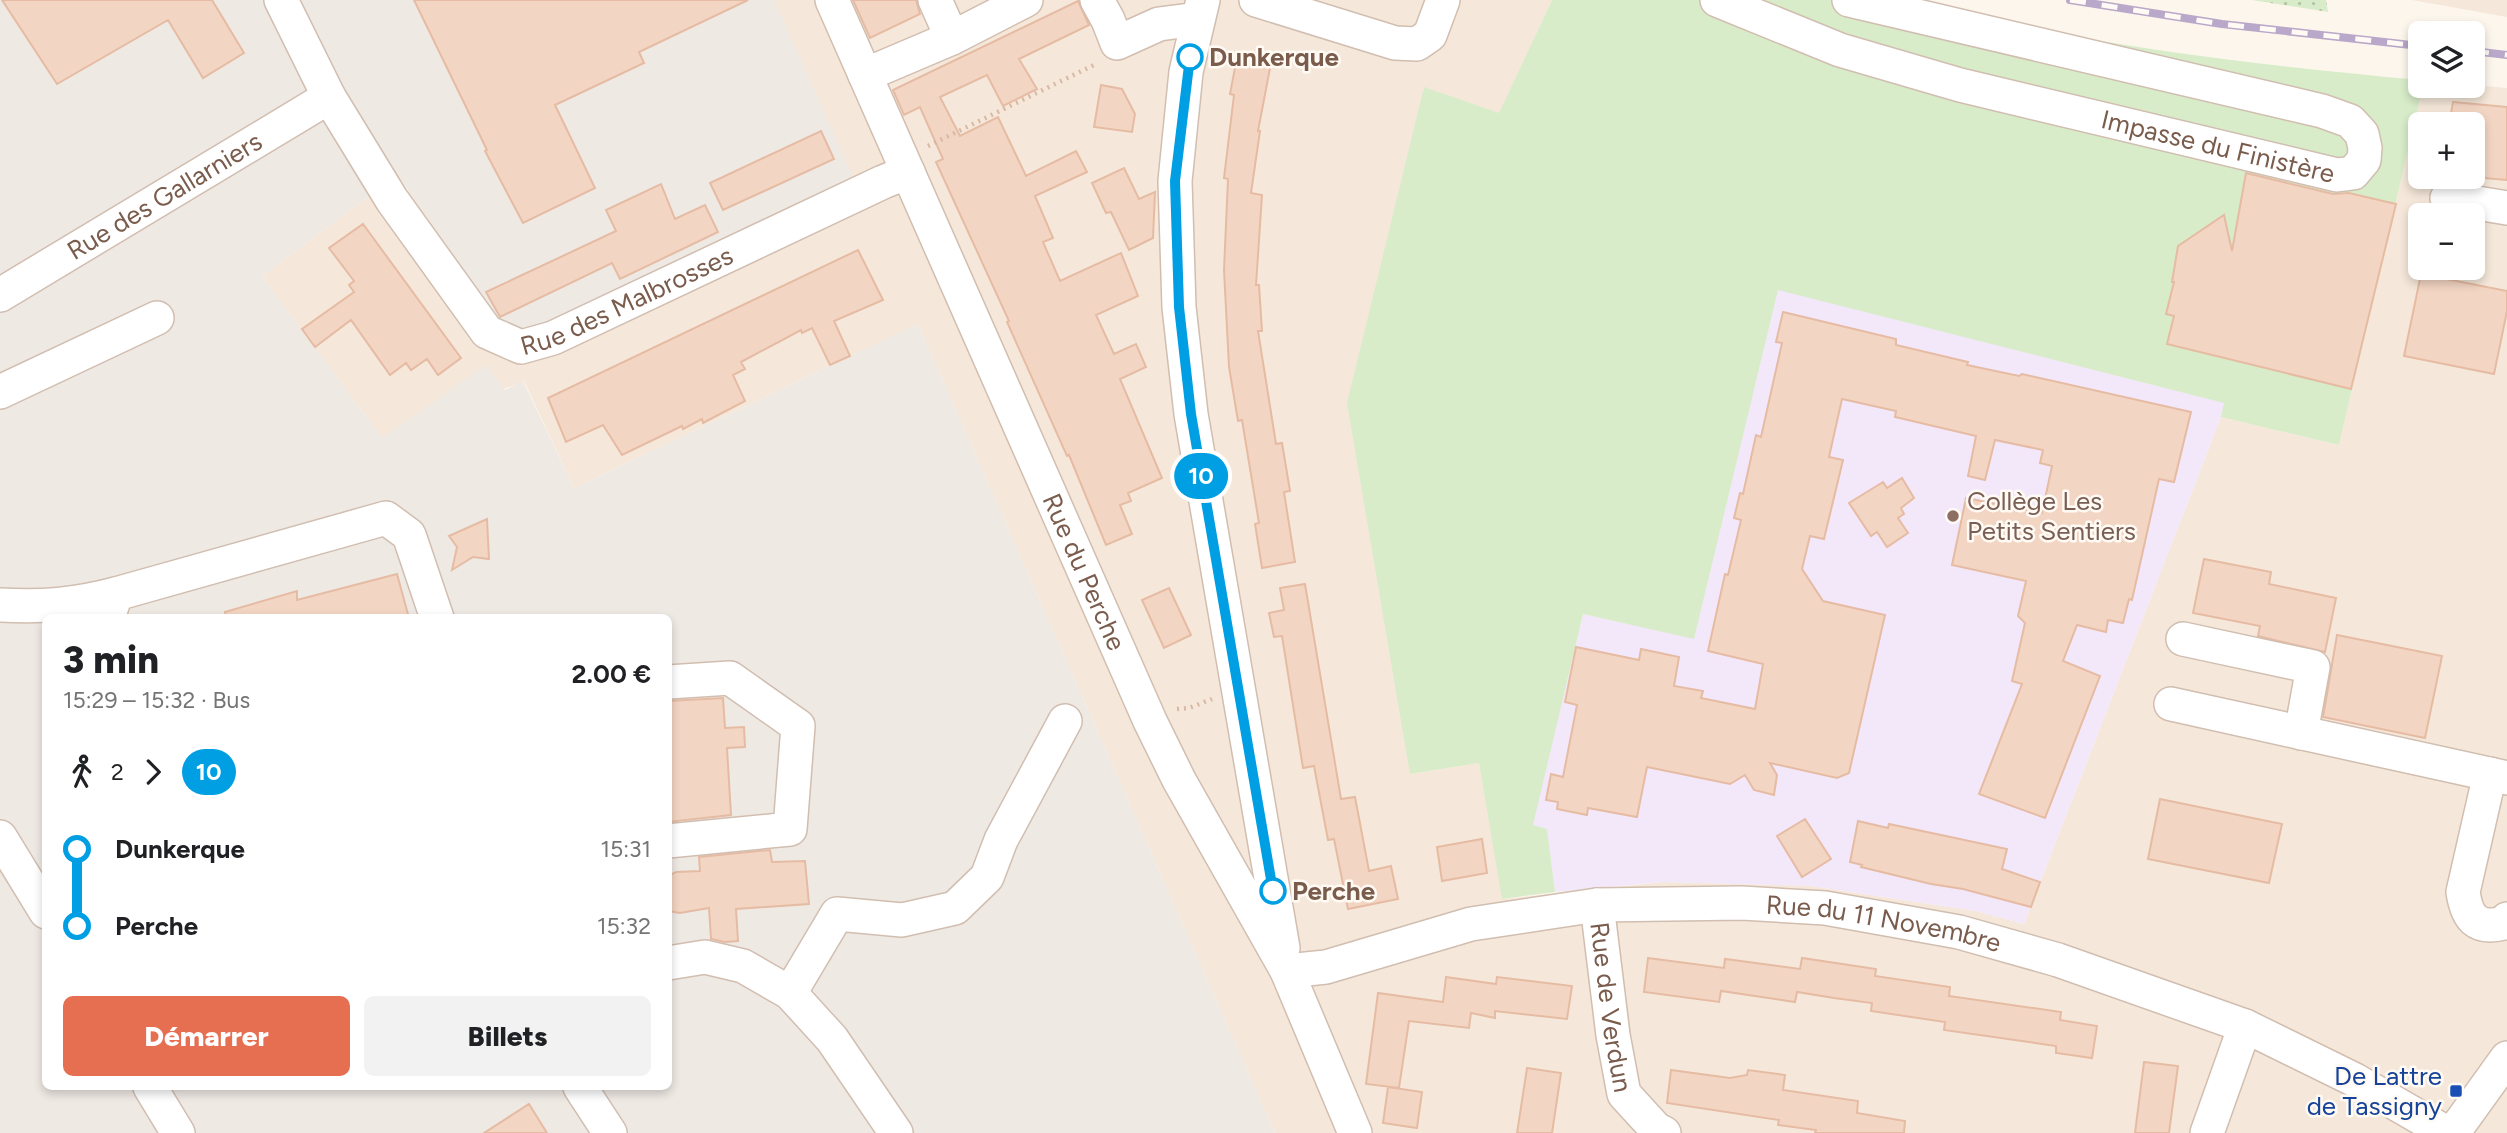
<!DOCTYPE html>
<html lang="fr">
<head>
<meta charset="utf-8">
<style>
  body { margin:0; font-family:Figtree,sans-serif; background:#f2f2f2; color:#202124; height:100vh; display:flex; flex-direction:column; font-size:26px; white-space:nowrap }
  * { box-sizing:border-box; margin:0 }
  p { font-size:23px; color:#757577 }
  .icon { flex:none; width:38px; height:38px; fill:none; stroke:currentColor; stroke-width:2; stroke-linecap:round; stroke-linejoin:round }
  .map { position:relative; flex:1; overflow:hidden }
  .sheet { position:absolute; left:42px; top:614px; width:630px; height:476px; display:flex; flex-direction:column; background:#fff; border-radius:10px; box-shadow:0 4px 10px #0003 }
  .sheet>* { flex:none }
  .badge { padding:0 14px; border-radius:23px; font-size:24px; line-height:46px }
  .tools { position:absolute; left:2408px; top:21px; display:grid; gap:14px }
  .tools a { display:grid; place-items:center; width:77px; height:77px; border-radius:10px; background:#fff; box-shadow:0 4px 10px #0003; font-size:35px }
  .map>.badge { position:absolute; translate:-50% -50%; box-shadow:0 0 0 4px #fff }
  .legs { display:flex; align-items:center; gap:10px; height:77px; padding:0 21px; font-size:23px }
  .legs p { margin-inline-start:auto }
  .summary { display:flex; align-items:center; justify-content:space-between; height:119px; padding:0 21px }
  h1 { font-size:38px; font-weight:800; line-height:52px }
  .button { display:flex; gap:14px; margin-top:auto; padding:14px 21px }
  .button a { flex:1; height:80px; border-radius:10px; background:#e76f51; color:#fff; font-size:28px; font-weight:800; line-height:80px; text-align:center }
  .button a+a { background:#f2f2f2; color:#202124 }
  ul { padding:0 21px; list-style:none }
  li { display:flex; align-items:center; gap:24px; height:77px; font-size:26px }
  li i { display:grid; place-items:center; width:10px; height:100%; margin:0 9px; background:currentColor }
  li i::after { content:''; width:18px; height:18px; margin:-9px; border:5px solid; border-radius:50%; background:#fff }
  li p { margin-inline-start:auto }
  li:first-child i { background:linear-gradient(#0000 50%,currentColor 0) }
  li:last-child i { background:linear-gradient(currentColor 50%,#0000 0) }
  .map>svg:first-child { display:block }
</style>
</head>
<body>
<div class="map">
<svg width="2507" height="1133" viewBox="0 0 2507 1133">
  <defs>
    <pattern id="park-dots" width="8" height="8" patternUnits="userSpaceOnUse" patternTransform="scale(1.75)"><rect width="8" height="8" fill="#d8ecc9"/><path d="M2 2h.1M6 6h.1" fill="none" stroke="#b4c2a5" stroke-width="1.8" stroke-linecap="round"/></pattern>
  </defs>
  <rect width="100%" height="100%" fill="#fdf6ec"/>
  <path fill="#f5e8da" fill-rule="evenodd" d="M 774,0 L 1552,0 L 1499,114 L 1423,88 L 1410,774 L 1479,763 L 1503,899 L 1664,882 L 1811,886 L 1976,911 L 2024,924 L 2221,417 L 2339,445 L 2423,86 L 2473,85 L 2507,88 L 2507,1133 L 1275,1133 L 918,324 L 574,488 L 524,381 L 382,438 L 262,276 L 364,200 L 400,178 L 407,190 L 853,178 ZM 2420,124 L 2473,124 L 2473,177 L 2420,177 ZM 2420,215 L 2473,215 L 2473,268 L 2420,268 Z
    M 2412,0 L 2507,0 L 2507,17 Z"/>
  <path fill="#efe9e4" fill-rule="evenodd" d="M 0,0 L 774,0 L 854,179 L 528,334 L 503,326 L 400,178 L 364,200 L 262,276 L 382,438 L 486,365 L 505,390 L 523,381 L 574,488 L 918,324 L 1275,1133 L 0,1133 ZM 46,618 L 668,618 L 668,1087 L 46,1087 Z"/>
  <path fill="#f3e8fa" d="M 1778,289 L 2225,403 L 2221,417 L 2024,924 L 1976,911 L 1811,886 L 1664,882 L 1555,892 L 1547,829 L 1532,826 L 1583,614 L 1694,638 Z"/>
  <path fill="url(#park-dots)" d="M 2252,0 L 2326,0 L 2328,12 Z"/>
  <path fill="#d8ecc9" d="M 1552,0 L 1918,0 C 2081,46 2251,64 2420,80 L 2420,86 L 2423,86 L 2339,445 L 2221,417 L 2224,403 L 1778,290 L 1694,639 L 1583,614 L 1533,825 L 1547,829 L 1555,892 L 1502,899 L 1479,763 L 1410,774 L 1347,403 L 1424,87 L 1499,113 Z"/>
  <path fill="#f3d5c3" stroke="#e6bba3" stroke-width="2" d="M 2,0 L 212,0 L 244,53 L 203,78 L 168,20 L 57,84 Z
    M 414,0 L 748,0 L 639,52 L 644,63 L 555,105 L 595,188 L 523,223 L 485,151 L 487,150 Z
    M 853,0 L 916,0 L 920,14 L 870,38 Z
    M 1078,1 L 1089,25 L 1019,59 L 1037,89 L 1003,106 L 987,75 L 940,97 L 960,136 L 998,117 L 1026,176 L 1076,151 L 1087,172 L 1035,196 L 1053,238 L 1043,242 L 1060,281 L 1121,253 L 1138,296 L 1096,315 L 1114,354 L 1136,344 L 1146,367 L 1120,379 L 1162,478 L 1128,493 L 1131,501 L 1120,505 L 1132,534 L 1106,545 L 1069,455 L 1067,456 L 1007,322 L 1009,321 L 936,162 L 943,159 L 920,107 L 904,115 L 893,90 Z
    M 1237,57 L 1271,63 L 1258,131 L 1260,131 L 1251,193 L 1262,195 L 1256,285 L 1259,285 L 1262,331 L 1258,331 L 1276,444 L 1282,443 L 1290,491 L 1284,492 L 1295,562 L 1262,568 L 1255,524 L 1259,523 L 1242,420 L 1238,421 L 1229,367 L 1224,270 L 1228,179 L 1224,178 L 1234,95 L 1230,94 Z
    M 1101,85 L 1122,89 L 1135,114 L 1132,132 L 1094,127 Z
    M 2453,102 L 2507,107 L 2507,180 L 2473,177 L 2473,124 L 2449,124 Z
    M 821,131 L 834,159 L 723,210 L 710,183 Z
    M 1124,168 L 1139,199 L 1155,192 L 1153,238 L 1129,250 L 1111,212 L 1106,213 L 1092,183 Z
    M 2246,173 L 2333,194 L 2349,193 L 2396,204 L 2351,389 L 2167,344 L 2174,316 L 2166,314 L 2174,282 L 2172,282 L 2178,246 L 2224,215 L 2232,251 Z
    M 661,184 L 675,219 L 705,205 L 718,232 L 620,279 L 612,263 L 500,317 L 486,292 L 616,231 L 606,210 Z
    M 363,224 L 461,358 L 438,375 L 427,359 L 411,370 L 406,363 L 390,375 L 351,320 L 315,347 L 302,329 L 354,292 L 349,285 L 354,281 L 329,248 Z
    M 858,250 L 883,300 L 834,321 L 850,356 L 830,365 L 812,328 L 802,333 L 801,330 L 741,362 L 745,369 L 733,375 L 745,401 L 703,423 L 702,419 L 683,429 L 682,426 L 622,455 L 603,425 L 566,442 L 548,398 Z
    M 2421,274 L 2507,291 L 2507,311 L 2494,374 L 2404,356 Z
    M 1783,312 L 1896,339 L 1896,345 L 1968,362 L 1967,365 L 2019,376 L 2022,374 L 2191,412 L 2174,482 L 2159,479 L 2132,600 L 2129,599 L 2123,623 L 2108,620 L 2106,632 L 2077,625 L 2063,661 L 2100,676 L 2045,818 L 1979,794 L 2022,684 L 2012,681 L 2025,623 L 2018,616 L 2026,581 L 1952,565 L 1966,498 L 2042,513 L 2052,466 L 2040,463 L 2043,450 L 1995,440 L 1985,480 L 1968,476 L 1976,436 L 1895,417 L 1896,411 L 1842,399 L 1829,457 L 1843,460 L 1824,539 L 1810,536 L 1802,569 L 1823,601 L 1885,615 L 1849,773 L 1837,778 L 1770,763 L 1777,775 L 1774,795 L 1754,790 L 1745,775 L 1730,784 L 1647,767 L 1637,817 L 1588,808 L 1587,815 L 1557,809 L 1558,802 L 1546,800 L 1551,774 L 1563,777 L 1577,705 L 1565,702 L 1576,647 L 1639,660 L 1641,649 L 1679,657 L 1674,686 L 1703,691 L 1701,698 L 1755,709 L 1763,664 L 1708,651 L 1725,574 L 1728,575 L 1741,520 L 1734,518 L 1740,493 L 1743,494 L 1756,435 L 1761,437 L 1782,343 L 1776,342 Z
    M 1902,478 L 1914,498 L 1901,508 L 1904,514 L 1898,518 L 1908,533 L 1887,547 L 1877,532 L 1871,536 L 1849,503 L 1883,482 L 1887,488 Z
    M 487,519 L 489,559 L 473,557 L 452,570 L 457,547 L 449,536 Z
    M 2204,559 L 2271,572 L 2269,584 L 2336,598 L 2325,652 L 2258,636 L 2260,626 L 2193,613 Z
    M 397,574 L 409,618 L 226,618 L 225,612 L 297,591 L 297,600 Z
    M 1305,584 L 1341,799 L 1355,797 L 1369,871 L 1391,866 L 1398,899 L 1348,909 L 1334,839 L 1328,840 L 1314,766 L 1303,768 L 1282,636 L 1274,637 L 1269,613 L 1284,610 L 1280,588 Z
    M 1169,588 L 1191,635 L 1164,648 L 1142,600 Z
    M 2337,635 L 2442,656 L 2425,738 L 2323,717 Z
    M 723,698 L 725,728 L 744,727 L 745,747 L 727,748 L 731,815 L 668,822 L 668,701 Z
    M 2160,799 L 2282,824 L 2269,883 L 2148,859 Z
    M 1805,819 L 1831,859 L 1802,877 L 1777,836 Z
    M 1858,821 L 1888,828 L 1889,824 L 2007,849 L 2002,869 L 2040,882 L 2031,907 L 1963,889 L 1931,884 L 1861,867 L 1862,865 L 1850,862 Z
    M 1482,839 L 1487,873 L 1442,881 L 1437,847 Z
    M 770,850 L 772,862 L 805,861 L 809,904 L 736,909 L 738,941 L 725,942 L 711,939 L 709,908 L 680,913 L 668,911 L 668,876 L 676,872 L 700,871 L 699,857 Z
    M 1648,958 L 1724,968 L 1725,959 L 1800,969 L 1802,958 L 1876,969 L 1875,976 L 1950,987 L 1949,996 L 2061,1012 L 2060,1020 L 2097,1026 L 2092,1058 L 2056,1053 L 2056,1046 L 1944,1030 L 1945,1022 L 1871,1011 L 1872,1003 L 1834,998 L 1797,992 L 1795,1002 L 1721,991 L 1719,1002 L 1644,992 Z
    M 1446,977 L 1496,984 L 1497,977 L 1572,986 L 1567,1019 L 1495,1011 L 1495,1018 L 1471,1013 L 1469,1028 L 1409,1021 L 1399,1088 L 1366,1084 L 1378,993 L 1443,1002 Z
    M 2144,1062 L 2178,1066 L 2169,1133 L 2135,1133 Z
    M 1527,1068 L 1561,1073 L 1552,1133 L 1517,1133 Z
    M 1671,1070 L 1730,1078 L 1747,1075 L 1748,1070 L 1785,1075 L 1783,1090 L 1858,1101 L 1857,1113 L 1905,1121 L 1904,1133 L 1815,1133 L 1816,1130 L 1778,1125 L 1779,1120 L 1667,1103 Z
    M 1388,1087 L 1422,1092 L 1417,1128 L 1383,1123 Z
    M 529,1104 L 547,1133 L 484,1133 Z"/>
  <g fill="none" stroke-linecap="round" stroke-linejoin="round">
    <defs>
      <g id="minor">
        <path id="s1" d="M 281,0 L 329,97 L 392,200 L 487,332 L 521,347 L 553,338 L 883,182 L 908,172"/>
        <path id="s2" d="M 832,0 L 1150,721 L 1179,780 L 1287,971 L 1355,1133"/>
        <path d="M 935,0 L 952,38"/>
        <path d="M 1097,0 L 1108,20 L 1117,43 L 1159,24 L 1198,19"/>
        <path d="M 1203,0 L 1186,72 L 1175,181 L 1179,307 L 1191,414 L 1283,948"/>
        <path d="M 1256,0 L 1395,43 L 1417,44 L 1430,35 L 1443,0"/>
        <path id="s3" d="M 1717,0 L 1840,50 L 1960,85 L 2337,175 L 2353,173 L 2364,160 L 2365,148 L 2362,134 L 2350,121 L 2322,111 L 1849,0"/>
        <path d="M 865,75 L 952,38 L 1026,0"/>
        <path d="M 2447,198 L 2507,208"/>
        <path id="s4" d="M 0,295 L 329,97"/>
        <path d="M 0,392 L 157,318"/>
        <path d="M 0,605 C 43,607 74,605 116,594"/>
        <path d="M 108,618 L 116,594 L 386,518 L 409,535 L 437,618"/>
        <path d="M 2183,639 L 2313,667 L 2301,733"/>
        <path d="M 668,682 L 730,678 L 798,726 L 790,829 L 668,841"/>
        <path d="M 2171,704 L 2507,778"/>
        <path d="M 2490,774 L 2463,892 C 2467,918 2476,930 2504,923 L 2507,919"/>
        <path d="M 0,837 L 46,912"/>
        <path id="s5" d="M 1597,905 L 1613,1035 L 1624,1094 L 1656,1129 L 1664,1133"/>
        <path d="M 668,963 L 705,957 L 743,966 L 790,993 L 832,1039 L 896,1133"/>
        <path id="s6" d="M 1287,971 L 1326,967 L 1471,924 L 1597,905 L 1742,903 L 1825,908 L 1959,932 L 2058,960 L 2245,1026 L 2355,1080 L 2447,1133"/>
        <path d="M 790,993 L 837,914 L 902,920 L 955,908 L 987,877 L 1001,840 L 1065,721"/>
        <path d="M 150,1087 L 178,1133"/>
        <path d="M 580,1087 L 610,1133"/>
        <path d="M 2207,1133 L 2245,1026"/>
        <path d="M 2453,1133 L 2507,1058"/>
      </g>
    </defs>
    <use href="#minor" stroke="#d1beb0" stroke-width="36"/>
    <path stroke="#d9b8a5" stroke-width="4.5" stroke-dasharray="2 5" stroke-linecap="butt" d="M 928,146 L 1096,64
      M 1177,709 L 1189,708 L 1212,699"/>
    <use href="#minor" stroke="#fff" stroke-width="33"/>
    <defs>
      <path id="rail" d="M 2070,0 L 2222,24 L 2420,46
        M 2473,51 L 2507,55"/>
    </defs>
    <use href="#rail" stroke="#b9a8c9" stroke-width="8"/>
    <use href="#rail" stroke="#fffaf3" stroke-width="5" stroke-dasharray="16" stroke-linecap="butt"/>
  </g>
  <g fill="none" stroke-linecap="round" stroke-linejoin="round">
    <defs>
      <path id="line-1" d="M 1190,57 L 1175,181 L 1179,307 L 1191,414 L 1273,891"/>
    </defs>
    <use href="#line-1" stroke="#fff" stroke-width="16"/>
    <use href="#line-1" stroke="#009fe3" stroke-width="10"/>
  </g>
  <g fill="#fff" stroke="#009fe3" stroke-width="3.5">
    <circle cx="1190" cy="57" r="12"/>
    <circle cx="1273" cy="891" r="12"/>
  </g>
  <circle fill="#8d6e63" stroke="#fffaf3" stroke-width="2.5" cx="1953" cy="516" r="7"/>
  <rect fill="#1a4fb4" stroke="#fffaf3" stroke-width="2.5" x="2449" y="1084" width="14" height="14" rx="3.5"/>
  <g text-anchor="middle" stroke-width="5" stroke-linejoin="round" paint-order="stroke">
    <g font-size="26" font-weight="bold" fill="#7a5c4d" stroke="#fffaf3" text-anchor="start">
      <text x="1209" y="66">Dunkerque</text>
      <text x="1292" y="900">Perche</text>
    </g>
    <g font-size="26" fill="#7a5c4d" stroke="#fffaf3">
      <text dy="9" stroke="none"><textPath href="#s3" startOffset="523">Impasse du Finistère</textPath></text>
      <text dy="9" stroke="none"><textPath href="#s4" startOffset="192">Rue des Gallarniers</textPath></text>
      <text dy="9" stroke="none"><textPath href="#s1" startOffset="544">Rue des Malbrosses</textPath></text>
      <text dy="9" stroke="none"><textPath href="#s2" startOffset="625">Rue du Perche</textPath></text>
      <text dy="9" stroke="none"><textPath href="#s6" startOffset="606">Rue du 11 Novembre</textPath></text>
      <text dy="9" stroke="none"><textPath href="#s5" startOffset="103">Rue de Verdun</textPath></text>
    </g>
    <g font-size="26" fill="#785e54" stroke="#fffaf3" text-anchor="start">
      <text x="1967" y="510">Collège Les<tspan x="1967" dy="30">Petits Sentiers</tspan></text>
    </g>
    <g font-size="26" fill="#164399" stroke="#fffaf3" text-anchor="end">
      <text x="2442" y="1085">De Lattre<tspan x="2442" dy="30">de Tassigny</tspan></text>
    </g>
  </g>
</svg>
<div class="tools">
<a><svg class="icon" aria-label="layers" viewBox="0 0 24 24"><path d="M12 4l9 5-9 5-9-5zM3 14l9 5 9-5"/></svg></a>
<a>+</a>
<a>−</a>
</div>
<b class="badge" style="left:1201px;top:476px;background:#009fe3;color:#fff">10</b>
<section class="sheet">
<div class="summary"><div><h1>3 min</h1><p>15:29 – 15:32 · Bus</p></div><b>2.00 €</b></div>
<div class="legs"><svg class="icon" aria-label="walk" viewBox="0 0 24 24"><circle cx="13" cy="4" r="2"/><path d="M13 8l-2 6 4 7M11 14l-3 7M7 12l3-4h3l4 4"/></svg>2<svg class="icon" aria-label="forward" viewBox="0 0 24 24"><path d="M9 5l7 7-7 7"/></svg><b class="badge" style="background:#009fe3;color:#fff">10</b></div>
<ul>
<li><i style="color:#009fe3"></i><b>Dunkerque</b><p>15:31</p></li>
<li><i style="color:#009fe3"></i><b>Perche</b><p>15:32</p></li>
</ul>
<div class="button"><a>Démarrer</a><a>Billets</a></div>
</section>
</div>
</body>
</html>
